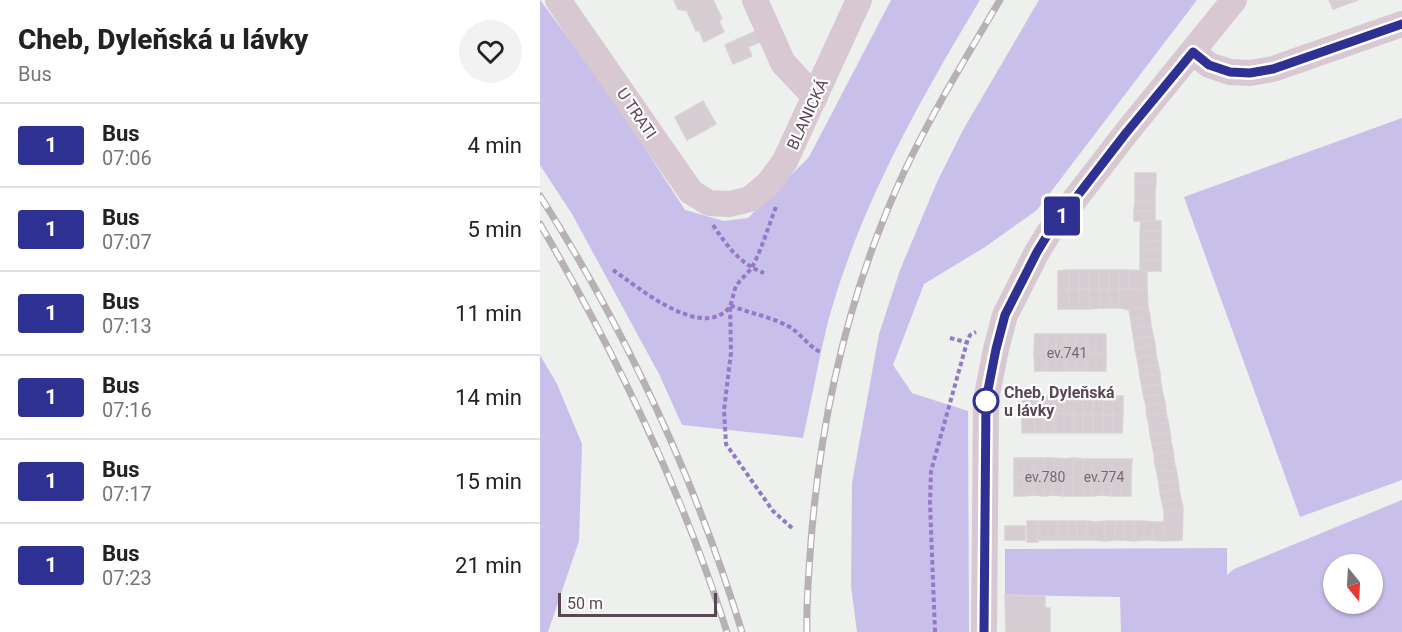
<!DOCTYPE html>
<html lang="en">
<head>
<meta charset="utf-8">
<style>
  body { margin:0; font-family:Roboto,sans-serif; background:#f2f2f2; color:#222; height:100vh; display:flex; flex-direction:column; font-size:22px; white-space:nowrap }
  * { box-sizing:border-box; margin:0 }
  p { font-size:20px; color:#767676 }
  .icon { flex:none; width:33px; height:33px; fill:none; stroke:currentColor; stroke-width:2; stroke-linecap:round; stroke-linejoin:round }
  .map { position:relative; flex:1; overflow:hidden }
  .side { display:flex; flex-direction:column; background:#fff; width:540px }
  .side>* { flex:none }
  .badge { padding:0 12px; border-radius:4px; font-size:21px; line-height:39px }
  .needle { width:39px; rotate:162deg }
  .tools { position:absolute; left:783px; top:554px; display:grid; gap:12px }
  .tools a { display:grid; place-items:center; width:60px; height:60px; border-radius:50%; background:#fff; box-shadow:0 2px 4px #0004; font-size:30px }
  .scale { position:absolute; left:18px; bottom:15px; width:159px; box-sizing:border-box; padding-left:6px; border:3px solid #594754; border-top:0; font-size:16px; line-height:21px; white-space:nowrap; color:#594754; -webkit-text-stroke:4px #fff; paint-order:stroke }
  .map>.badge { position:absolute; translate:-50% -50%; box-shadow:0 0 0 3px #fff }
  .round { display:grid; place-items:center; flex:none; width:63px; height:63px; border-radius:32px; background:#f2f2f2 }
  .overview { display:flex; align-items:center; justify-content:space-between; height:102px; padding:0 18px }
  h1 { font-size:28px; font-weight:800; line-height:45px }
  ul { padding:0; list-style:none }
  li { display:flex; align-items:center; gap:18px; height:84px; padding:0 18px; border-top:2px solid #e0e0e0 }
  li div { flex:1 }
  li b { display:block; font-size:22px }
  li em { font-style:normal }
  li .badge { min-width:66px; font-weight:700; text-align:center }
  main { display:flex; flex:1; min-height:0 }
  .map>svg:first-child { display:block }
</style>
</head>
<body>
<main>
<section class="side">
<div class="overview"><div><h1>Cheb, Dyleňská u lávky</h1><p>Bus</p></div><a class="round"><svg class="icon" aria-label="heart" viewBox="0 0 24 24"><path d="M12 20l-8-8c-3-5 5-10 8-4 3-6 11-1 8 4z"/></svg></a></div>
<ul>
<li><span class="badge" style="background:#2e3092;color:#fff">1</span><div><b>Bus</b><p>07:06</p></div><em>4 min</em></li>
<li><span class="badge" style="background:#2e3092;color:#fff">1</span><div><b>Bus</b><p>07:07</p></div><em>5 min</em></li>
<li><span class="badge" style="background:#2e3092;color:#fff">1</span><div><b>Bus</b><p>07:13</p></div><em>11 min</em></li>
<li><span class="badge" style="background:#2e3092;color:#fff">1</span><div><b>Bus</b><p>07:16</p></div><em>14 min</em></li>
<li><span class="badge" style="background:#2e3092;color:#fff">1</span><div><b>Bus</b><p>07:17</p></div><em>15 min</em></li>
<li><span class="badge" style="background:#2e3092;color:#fff">1</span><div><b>Bus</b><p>07:23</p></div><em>21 min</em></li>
</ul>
</section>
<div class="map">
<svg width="862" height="632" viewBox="0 0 862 632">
  <rect width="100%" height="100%" fill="#eef0ee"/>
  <path fill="#c9bfeb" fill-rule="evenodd" d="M 0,0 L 65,87 L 145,210 L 184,221 L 208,218 L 269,157 L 351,0 L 440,0 C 381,98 320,206 289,318 C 279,357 272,398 263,438 L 142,425 L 119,374 L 32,214 L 0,165 Z
    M 499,0 L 657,0 L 497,210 L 445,247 L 384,284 L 353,365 L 372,393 L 428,411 L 429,632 L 317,632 L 311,586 L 312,483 L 339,334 L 360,270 L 397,182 L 423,130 Z
    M 862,118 L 862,480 L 760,517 L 644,197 Z
    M 0,355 L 17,384 L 42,444 L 39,541 L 8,632 L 0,632 Z
    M 862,500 L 862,632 L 581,632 L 580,597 L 465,595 L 465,549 L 687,548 L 687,575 L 694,569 ZM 794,564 L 832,564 L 832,603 L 794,603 Z"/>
  <path fill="#d5cdd1" stroke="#d9d2d5" stroke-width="1.5" d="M 134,0 L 173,0 L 182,19 L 179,21 L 184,32 L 164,42 L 159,30 L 156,31 L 147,11 L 138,9 Z
    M 789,0 L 818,0 L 793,9 Z
    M 218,30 L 222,41 L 208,47 L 212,56 L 193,64 L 185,45 Z
    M 163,101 L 176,124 L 147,140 L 135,117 Z
    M 595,173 L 616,173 L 616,182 L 595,182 Z
    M 595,182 L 616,182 L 615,192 L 595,192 Z
    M 595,192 L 615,192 L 615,202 L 595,201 Z
    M 595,201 L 615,202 L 615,211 L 594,211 Z
    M 594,211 L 615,211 L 615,221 L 594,221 Z
    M 601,221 L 621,221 L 621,231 L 600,231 Z
    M 600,231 L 621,231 L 621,241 L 600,240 Z
    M 600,240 L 621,241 L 621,250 L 600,250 Z
    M 600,250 L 621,250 L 621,260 L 600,260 Z
    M 600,260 L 621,260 L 621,271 L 600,271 Z
    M 529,270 L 529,290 L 518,290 L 518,271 Z
    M 529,270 L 539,270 L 539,289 L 529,290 Z
    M 539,270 L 549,270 L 549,289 L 539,289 Z
    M 549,270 L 559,270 L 559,289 L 549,289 Z
    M 559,270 L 569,270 L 569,289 L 559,289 Z
    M 569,270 L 579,270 L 579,289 L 569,289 Z
    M 579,270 L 589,270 L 589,288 L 579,289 Z
    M 589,270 L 607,271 L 607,288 L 589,288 Z
    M 607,288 L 608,307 L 589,310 L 580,308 L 579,289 Z
    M 539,289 L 549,289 L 550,309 L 539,309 Z
    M 539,289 L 539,309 L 529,309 L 529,290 Z
    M 549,289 L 559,289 L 560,308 L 550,309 Z
    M 559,289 L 569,289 L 570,308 L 560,308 Z
    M 569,289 L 579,289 L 580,308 L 570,308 Z
    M 518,290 L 529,290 L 529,309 L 518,309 Z
    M 608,307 L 610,316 L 591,320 L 589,310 Z
    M 610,316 L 611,326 L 592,329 L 591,320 Z
    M 611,326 L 613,336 L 594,339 L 592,329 Z
    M 495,334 L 506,334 L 506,352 L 494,353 Z
    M 506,334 L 516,334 L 516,352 L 506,352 Z
    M 516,334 L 526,334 L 526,352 L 516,352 Z
    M 526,334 L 536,334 L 536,352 L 526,352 Z
    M 536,334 L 546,334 L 546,352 L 536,352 Z
    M 546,334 L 556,334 L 556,353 L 546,352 Z
    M 556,334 L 566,334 L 566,353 L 556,353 Z
    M 613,336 L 615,345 L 595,348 L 594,339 Z
    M 615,345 L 616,355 L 597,358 L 595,348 Z
    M 506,352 L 516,352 L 516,371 L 506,371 Z
    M 506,352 L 506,371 L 495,371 L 494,353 Z
    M 516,352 L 526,352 L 526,371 L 516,371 Z
    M 526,352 L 536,352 L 536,371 L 526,371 Z
    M 536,352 L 546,352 L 546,371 L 536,371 Z
    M 546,352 L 556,353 L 556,371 L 546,371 Z
    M 556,353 L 566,353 L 566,371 L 556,371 Z
    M 616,355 L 618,364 L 599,368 L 597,358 Z
    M 618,364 L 620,374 L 600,377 L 599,368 Z
    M 620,374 L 621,384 L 602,387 L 600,377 Z
    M 621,384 L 623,394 L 604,397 L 602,387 Z
    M 623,394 L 625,403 L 606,406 L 604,397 Z
    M 482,396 L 495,396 L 495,414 L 482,414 Z
    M 495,396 L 505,396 L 504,414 L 495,414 Z
    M 505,396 L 514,396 L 514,414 L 504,414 Z
    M 514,396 L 524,396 L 524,414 L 514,414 Z
    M 524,396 L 534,396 L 534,415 L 524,414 Z
    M 534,396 L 543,396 L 543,414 L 534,415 Z
    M 543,396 L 553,396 L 553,415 L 543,414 Z
    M 553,396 L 563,396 L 563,415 L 553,415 Z
    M 563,396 L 573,396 L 573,415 L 563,415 Z
    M 573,396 L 583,396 L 583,415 L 573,415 Z
    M 625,403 L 626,413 L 607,416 L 606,406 Z
    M 626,413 L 628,422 L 609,425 L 607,416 Z
    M 482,414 L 495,414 L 495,433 L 482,433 Z
    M 495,414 L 504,414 L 504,433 L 495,433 Z
    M 504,414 L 514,414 L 514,433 L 504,433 Z
    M 514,414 L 524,414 L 524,433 L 514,433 Z
    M 524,414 L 534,415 L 534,433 L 524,433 Z
    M 543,414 L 543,433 L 534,433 L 534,415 Z
    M 543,414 L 553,415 L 553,433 L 543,433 Z
    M 553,415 L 563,415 L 563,433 L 553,433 Z
    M 563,415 L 573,415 L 573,433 L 563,433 Z
    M 573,415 L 583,415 L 582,433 L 573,433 Z
    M 628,422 L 630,432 L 610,435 L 609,425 Z
    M 630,432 L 631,442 L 612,444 L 610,435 Z
    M 631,442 L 633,451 L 614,454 L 612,444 Z
    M 633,451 L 634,461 L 615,464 L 614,454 Z
    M 474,458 L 484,458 L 484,477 L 474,477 Z
    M 484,458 L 494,458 L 494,477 L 484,477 Z
    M 494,458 L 504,458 L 504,477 L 494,477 Z
    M 504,458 L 514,458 L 514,477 L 504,477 Z
    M 514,458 L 524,459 L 523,477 L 514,477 Z
    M 533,458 L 533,477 L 523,477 L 524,459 Z
    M 533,458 L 543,459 L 543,477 L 533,477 Z
    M 543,459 L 553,459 L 552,477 L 543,477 Z
    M 553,459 L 562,459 L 562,477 L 552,477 Z
    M 562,459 L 572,459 L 572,477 L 562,477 Z
    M 572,459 L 582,459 L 582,477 L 572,477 Z
    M 582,459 L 592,459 L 591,477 L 582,477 Z
    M 634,461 L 636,470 L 617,473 L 615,464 Z
    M 636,470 L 638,480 L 619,483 L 617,473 Z
    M 474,477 L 484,477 L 484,496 L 474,496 Z
    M 484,477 L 494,477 L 494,495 L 484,496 Z
    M 494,477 L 504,477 L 504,496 L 494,495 Z
    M 504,477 L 514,477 L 513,495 L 504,496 Z
    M 514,477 L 523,477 L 523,496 L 513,495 Z
    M 523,477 L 533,477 L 533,496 L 523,496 Z
    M 533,477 L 543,477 L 543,496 L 533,496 Z
    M 543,477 L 552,477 L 552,496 L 543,496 Z
    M 552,477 L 562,477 L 562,495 L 552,496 Z
    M 562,477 L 572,477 L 571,496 L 562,495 Z
    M 572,477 L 582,477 L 581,496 L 571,496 Z
    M 582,477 L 591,477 L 591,496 L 581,496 Z
    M 638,480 L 639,489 L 620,492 L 619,483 Z
    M 639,489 L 641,499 L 622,502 L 620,492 Z
    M 641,499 L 643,509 L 624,512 L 622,502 Z
    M 643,509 L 642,540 L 624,541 L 624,512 Z
    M 487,521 L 498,521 L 498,542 L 487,542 Z
    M 498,521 L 508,521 L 508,540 L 498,540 Z
    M 508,521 L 518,521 L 518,540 L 508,540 Z
    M 518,521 L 528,521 L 528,540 L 518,540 Z
    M 528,521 L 537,521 L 537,540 L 528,540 Z
    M 537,521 L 547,521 L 546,540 L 537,540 Z
    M 547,521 L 556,522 L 556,540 L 546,540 Z
    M 565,521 L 575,521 L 575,540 L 565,541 Z
    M 565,521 L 565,541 L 556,540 L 556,522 Z
    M 575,521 L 585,521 L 584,540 L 575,540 Z
    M 585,521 L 594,521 L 594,541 L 584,540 Z
    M 594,521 L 604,521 L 604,540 L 594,541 Z
    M 604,521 L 613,522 L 613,540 L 604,540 Z
    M 613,522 L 624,522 L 624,541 L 613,540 Z
    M 465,526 L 485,526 L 485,540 L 465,540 Z
    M 465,595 L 505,596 L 505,608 L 510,608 L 510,632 L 466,632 Z"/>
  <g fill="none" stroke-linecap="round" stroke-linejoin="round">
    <path stroke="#947ac6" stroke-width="4" stroke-dasharray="4.5 3" stroke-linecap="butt" d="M 173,225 C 187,246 200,264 224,273
      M 73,270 C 98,287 158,338 187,310 C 194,303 192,292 197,285 C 201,278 208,274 212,267 C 222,249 228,227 236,207
      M 410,338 L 429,343
      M 252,528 L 233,511 L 186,444 L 184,410 L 191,353 L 190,305 C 208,313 228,316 246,325 C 259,331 267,345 280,352
      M 395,632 L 390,503 L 391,471 L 427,342 L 430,335 L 436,332"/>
    <path stroke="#d7c8d2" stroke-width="26" d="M 18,0 L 151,192 L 169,203 L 190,204 L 210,199 L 229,183 L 245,161 L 319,0
      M 215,0 L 243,63 L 275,97
      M 653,52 L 669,65 L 690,72 L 710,73 L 733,69 L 862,24
      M 444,632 L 446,400 L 456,349 L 465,315 L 497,252 L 508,234 L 586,133 L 694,0"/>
    <defs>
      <path id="rail" d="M 0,196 C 86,331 155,479 202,632
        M 0,224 C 76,354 141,488 187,632
        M 267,632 C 266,602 269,571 271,541 C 281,413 310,287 365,170 C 393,111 427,56 460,0"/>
    </defs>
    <use href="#rail" stroke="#b7b0b4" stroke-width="7"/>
    <use href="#rail" stroke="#fff" stroke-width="4.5" stroke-dasharray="14" stroke-linecap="butt"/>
  </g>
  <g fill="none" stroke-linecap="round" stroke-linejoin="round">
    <defs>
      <path id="line" d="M 444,632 L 446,400 L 456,349 L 465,315 L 497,252 L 508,234 L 586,133 L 653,52 L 669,65 L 690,72 L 710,73 L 733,69 L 862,24"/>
    </defs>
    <use href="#line" stroke="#fff" stroke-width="14"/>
    <use href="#line" stroke="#2e3092" stroke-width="9"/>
  </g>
  <circle fill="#fff" stroke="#2e3092" stroke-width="3" cx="446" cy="401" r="12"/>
  <g text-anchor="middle" stroke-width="4.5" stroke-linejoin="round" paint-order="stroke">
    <g font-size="14" fill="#786873">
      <text x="527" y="358">ev.741</text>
      <text x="505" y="482">ev.780</text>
      <text x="564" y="482">ev.774</text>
    </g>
    <g font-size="16" fill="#594754" stroke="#fff">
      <text transform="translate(97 113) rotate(56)" y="6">U TRATI</text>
      <text transform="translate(267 114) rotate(-65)" y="6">BLANICKÁ</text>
    </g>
    <g font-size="16" font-weight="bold" fill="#594754" stroke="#fff" text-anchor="start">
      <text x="464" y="398">Cheb, Dyleňská<tspan x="464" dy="18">u lávky</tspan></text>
    </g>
  </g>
</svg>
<div class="tools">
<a><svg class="needle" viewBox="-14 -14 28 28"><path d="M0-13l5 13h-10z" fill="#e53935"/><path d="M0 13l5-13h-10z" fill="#767676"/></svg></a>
</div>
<div class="scale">50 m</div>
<b class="badge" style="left:522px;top:216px;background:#2e3092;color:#fff">1</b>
</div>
</main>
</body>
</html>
